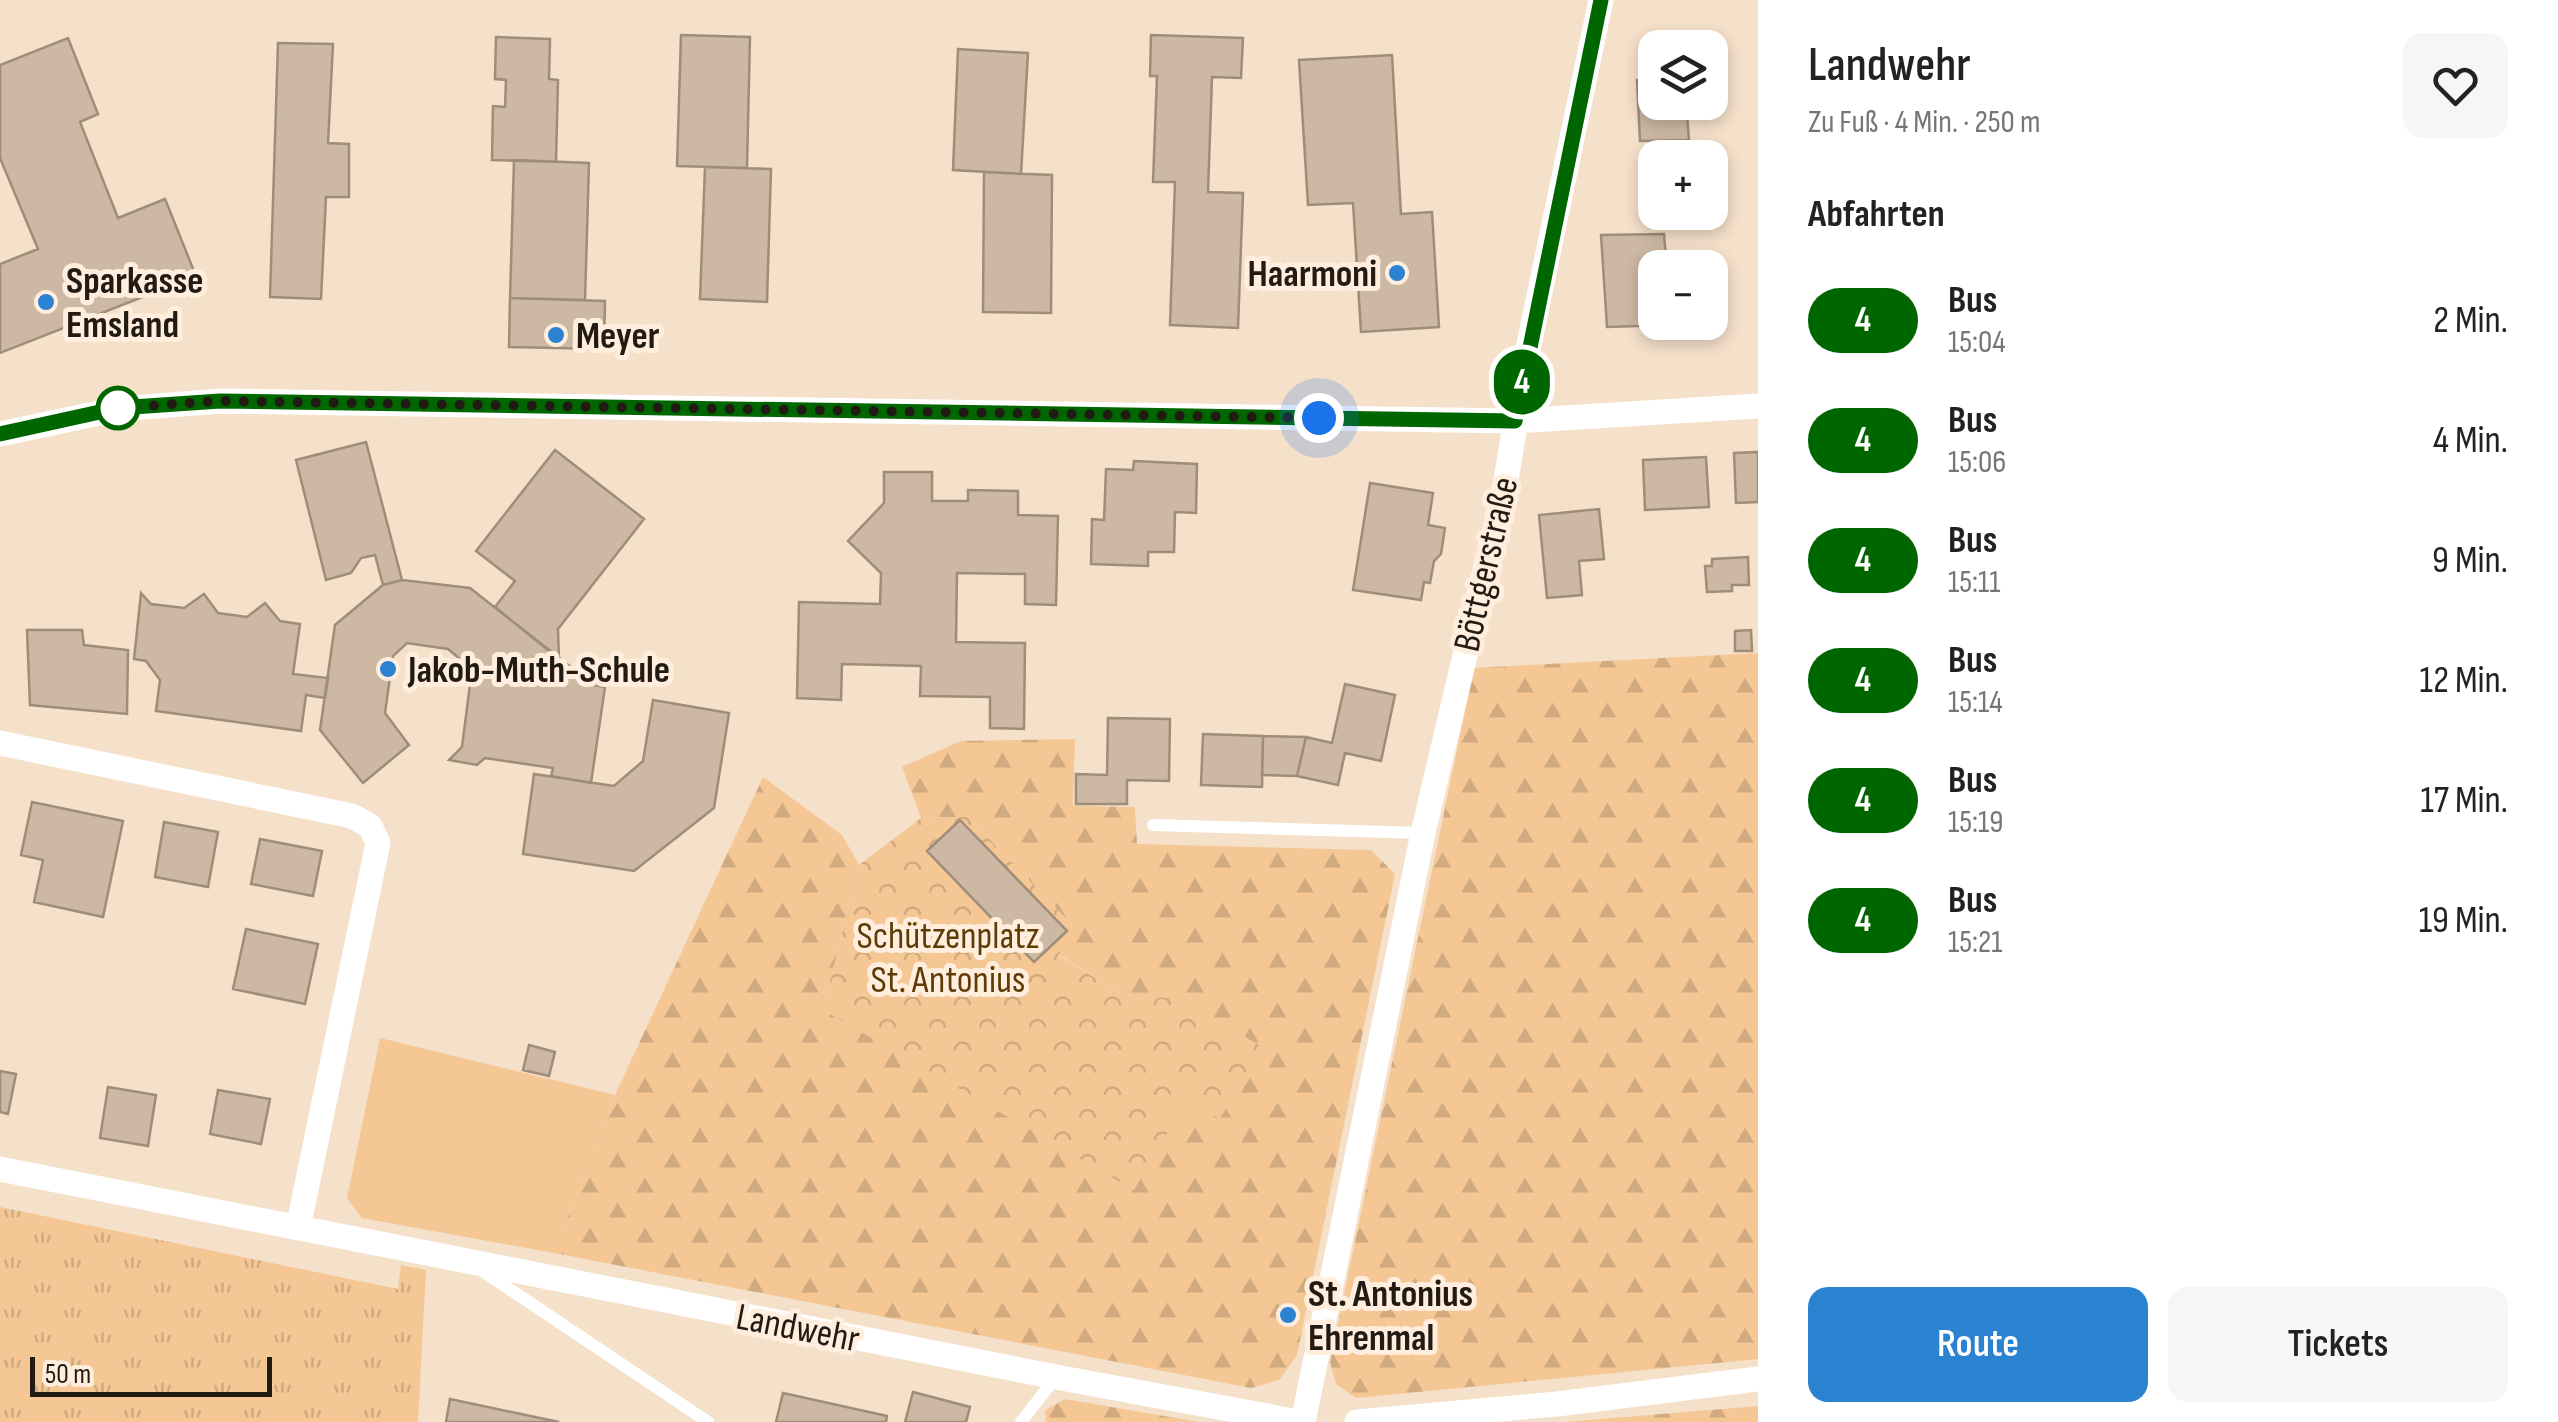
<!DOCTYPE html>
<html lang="de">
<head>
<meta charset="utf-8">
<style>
  body { margin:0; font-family:"Sofia Sans Condensed",sans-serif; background:#f6f6f6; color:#222; height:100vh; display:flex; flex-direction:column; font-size:38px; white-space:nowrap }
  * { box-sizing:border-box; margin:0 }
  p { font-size:32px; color:#767676 }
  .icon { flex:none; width:55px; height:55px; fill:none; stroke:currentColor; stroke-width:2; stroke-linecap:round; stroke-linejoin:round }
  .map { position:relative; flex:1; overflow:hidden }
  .sheet { display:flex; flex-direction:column; background:#fff; width:800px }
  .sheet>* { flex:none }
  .badge { padding:0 20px; border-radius:32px; font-size:35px; line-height:65px }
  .tools { position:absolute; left:1638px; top:30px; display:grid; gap:20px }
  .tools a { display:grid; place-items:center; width:90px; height:90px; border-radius:20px; background:#fff; box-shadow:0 5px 15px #0003; font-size:50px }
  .scale { position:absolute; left:30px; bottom:25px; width:242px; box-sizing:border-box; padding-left:10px; border:5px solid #221b13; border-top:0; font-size:28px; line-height:35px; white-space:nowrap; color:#221b13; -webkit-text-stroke:8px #fed; paint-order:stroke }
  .you { position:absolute; width:50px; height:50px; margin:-25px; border:8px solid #fff; border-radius:50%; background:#1a73e8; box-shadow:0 0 0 15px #1a73e833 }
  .map>.badge { position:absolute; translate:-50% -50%; box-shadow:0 0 0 5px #fff }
  h2 { padding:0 50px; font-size:38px; line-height:90px }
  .round { display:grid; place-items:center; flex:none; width:105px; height:105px; border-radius:20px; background:#f6f6f6 }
  .overview { display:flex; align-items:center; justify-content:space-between; height:170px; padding:0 50px }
  h1 { font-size:48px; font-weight:600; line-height:75px }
  .button { display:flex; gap:20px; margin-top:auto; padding:20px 50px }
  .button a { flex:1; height:115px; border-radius:20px; background:#2b82d0; color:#fff; font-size:40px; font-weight:600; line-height:115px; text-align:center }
  .button a+a { background:#f6f6f6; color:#222 }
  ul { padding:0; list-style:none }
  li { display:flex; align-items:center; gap:30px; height:120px; padding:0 50px }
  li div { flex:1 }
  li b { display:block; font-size:38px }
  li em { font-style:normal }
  li .badge { min-width:110px; font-weight:700; text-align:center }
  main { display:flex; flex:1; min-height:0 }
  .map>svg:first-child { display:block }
</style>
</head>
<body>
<main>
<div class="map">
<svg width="1758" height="1422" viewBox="0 0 1758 1422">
  <defs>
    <pattern id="grass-tufts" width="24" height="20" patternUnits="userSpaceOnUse" patternTransform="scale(2.5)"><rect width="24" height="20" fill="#f4c795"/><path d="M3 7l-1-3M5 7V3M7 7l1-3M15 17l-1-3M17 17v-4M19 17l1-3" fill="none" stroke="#d1aa80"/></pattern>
    <pattern id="forest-firs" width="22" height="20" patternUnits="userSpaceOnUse" patternTransform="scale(2.5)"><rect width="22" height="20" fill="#f4c795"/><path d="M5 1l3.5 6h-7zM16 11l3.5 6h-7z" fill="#d1aa80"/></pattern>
    <pattern id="park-crowns" width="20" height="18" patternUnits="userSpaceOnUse" patternTransform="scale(2.5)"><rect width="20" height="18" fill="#f4c795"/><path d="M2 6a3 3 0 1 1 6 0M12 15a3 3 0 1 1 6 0" fill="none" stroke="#d1aa80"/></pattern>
  </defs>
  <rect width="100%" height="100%" fill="#f5e0ca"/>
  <path fill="url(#grass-tufts)" d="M 0,1207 L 398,1289 L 401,1265 L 426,1270 L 418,1422 L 0,1422 Z"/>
  <path fill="url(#forest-firs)" d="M 1758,653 L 1758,1359 L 1356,1398 L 1336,1384 L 1330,1362 L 1474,668 Z
    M 1075,739 L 1073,806 L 1135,807 L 1137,844 L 1371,850 L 1395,874 L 1297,1355 L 1279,1380 L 1251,1388 L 554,1253 L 615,1095 L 763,777 L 842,835 L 859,865 L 823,1010 L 1182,1000 L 1123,995 L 1058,954 L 1079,932 L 968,817 L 921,818 L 902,767 L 961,741 Z
    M 1065,1399 L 1199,1422 L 1046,1422 L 1045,1410 Z
    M 1758,1406 L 1758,1422 L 1565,1422 Z"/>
  <path fill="url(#park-crowns)" d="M 968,817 L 1080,933 L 1058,955 L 1123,995 L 1182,999 L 1262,1047 L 1220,1119 L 1187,1099 L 1134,1190 L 823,1010 L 859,865 L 921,818 Z"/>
  <path fill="#f4c795" d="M 380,1038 L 615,1095 L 554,1253 L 362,1218 L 347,1198 Z"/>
  <path fill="#ccb8a3" stroke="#a08d79" stroke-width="2.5" d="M 681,35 L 750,37 L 747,168 L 677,166 Z
    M 1151,35 L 1243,38 L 1241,78 L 1212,77 L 1208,192 L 1243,193 L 1238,328 L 1170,325 L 1175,182 L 1153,182 L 1157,76 L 1150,76 Z
    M 496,37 L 550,39 L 549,79 L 558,80 L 556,162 L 492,160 L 493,106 L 505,107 L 506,80 L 495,79 Z
    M 68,38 L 98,114 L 80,122 L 118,218 L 165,199 L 196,276 L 0,353 L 0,264 L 38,249 L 0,158 L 0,65 Z
    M 278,43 L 333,44 L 328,143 L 349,144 L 349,197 L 326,197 L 321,299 L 270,297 Z
    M 958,49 L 1028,53 L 1021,174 L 953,170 Z
    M 1392,55 L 1401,214 L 1432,212 L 1439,327 L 1361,332 L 1353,203 L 1308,205 L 1299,60 Z
    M 1655,78 L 1655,102 L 1686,102 L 1689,140 L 1640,141 L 1637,80 Z
    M 514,160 L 589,163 L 585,300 L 510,298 Z
    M 705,167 L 771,169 L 767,302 L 700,299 Z
    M 984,172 L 1052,175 L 1051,313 L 983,312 Z
    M 1664,234 L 1667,268 L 1655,268 L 1655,322 L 1671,325 L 1607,327 L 1601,235 Z
    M 510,298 L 605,301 L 604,349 L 509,347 Z
    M 366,442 L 402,580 L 383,585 L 375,555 L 361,558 L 351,573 L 326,580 L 296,460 Z
    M 555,450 L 644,519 L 558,629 L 559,659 L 495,607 L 515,581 L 476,551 Z
    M 1758,452 L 1758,502 L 1736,503 L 1734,453 Z
    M 1706,457 L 1709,507 L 1645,510 L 1643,460 Z
    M 1134,461 L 1197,464 L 1196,513 L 1175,512 L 1174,552 L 1148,552 L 1148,566 L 1091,564 L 1092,519 L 1104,520 L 1106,469 L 1133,470 Z
    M 884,472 L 932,472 L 932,501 L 968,501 L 968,490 L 1018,491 L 1018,515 L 1058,516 L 1056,605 L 1025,604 L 1025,574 L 957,573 L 956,642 L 1025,643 L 1024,729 L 990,728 L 990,697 L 920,696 L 921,666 L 842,664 L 841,700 L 797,698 L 799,602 L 880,604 L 881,573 L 848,541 L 884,503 Z
    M 1370,483 L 1433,493 L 1428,525 L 1445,528 L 1441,554 L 1434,561 L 1430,583 L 1424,582 L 1421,600 L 1353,590 Z
    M 1599,509 L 1604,559 L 1579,561 L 1582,595 L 1547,598 L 1539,515 Z
    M 1748,557 L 1749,585 L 1732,585 L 1732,591 L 1707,592 L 1705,566 L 1712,566 L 1712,559 Z
    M 402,580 L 470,588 L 594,685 L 605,687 L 591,783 L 551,776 L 553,768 L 485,758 L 477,765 L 449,760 L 462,747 L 472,669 L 448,649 L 407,643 L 393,656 L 385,713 L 409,745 L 363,783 L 320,730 L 335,625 L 383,585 Z
    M 141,593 L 151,604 L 184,608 L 204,594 L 218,613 L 247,617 L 265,603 L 280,621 L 300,624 L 293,674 L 328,678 L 325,698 L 306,695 L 301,731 L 156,711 L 160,680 L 146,661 L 134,659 Z
    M 27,630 L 82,630 L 84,645 L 128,650 L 127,714 L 30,705 Z
    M 1751,630 L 1752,651 L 1735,651 L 1735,631 Z
    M 1345,684 L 1395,695 L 1381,761 L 1345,753 L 1338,785 L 1297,776 L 1306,737 L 1332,743 Z
    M 653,700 L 729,713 L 714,808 L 634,871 L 523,854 L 534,774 L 614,786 L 643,761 Z
    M 1108,718 L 1170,719 L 1169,781 L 1127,780 L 1127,804 L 1076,804 L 1076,774 L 1107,775 Z
    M 1203,734 L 1263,736 L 1262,787 L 1201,785 Z
    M 1263,736 L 1306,737 L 1297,776 L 1262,775 Z
    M 32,802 L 123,821 L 103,917 L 34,902 L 43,860 L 21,855 Z
    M 960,820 L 1067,931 L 1034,962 L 927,851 Z
    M 164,822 L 218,832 L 208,887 L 155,877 Z
    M 260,839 L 322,851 L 313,896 L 251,884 Z
    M 246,929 L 318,944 L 305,1004 L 233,989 Z
    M 529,1045 L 555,1052 L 549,1076 L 523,1070 Z
    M 0,1071 L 16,1074 L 8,1114 L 0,1112 Z
    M 108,1087 L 156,1095 L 148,1146 L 100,1138 Z
    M 218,1090 L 270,1099 L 261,1144 L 210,1134 Z
    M 913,1392 L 970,1407 L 966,1422 L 905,1422 Z
    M 783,1393 L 887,1416 L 886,1422 L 776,1422 Z
    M 450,1399 L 559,1422 L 446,1422 Z"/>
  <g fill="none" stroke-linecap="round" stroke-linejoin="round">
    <path stroke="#fff" stroke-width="12" d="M 1153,825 L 1423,833
      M 484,1272 L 708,1422
      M 1021,1422 L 1056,1377"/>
    <path stroke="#fff" stroke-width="25" d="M 0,434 L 118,409 L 221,401 L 1515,421 L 1758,406
      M 0,743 L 352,816 L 370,826 L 378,843 L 298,1228
      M 0,1169 L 1056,1377 L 1299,1422
      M 1303,1422 L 1423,833 L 1505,486 L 1525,363 L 1601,0
      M 1357,1422 L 1557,1404 L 1758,1379"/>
  </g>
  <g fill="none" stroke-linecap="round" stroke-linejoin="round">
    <defs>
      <path id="line" d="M 0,434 L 118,408 L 220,401 L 1515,421 L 1601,0"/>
    </defs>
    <use href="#line" stroke="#fff" stroke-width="22"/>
    <use href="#line" stroke="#060" stroke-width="15"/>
    <path stroke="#221b13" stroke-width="10" stroke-dasharray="0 18" d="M 118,408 L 220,401 L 1319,418"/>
  </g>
  <g fill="#2b82d0" stroke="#fed" stroke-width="4">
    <circle cx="1397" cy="273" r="10"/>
    <circle cx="46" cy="302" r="10"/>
    <circle cx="556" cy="335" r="10"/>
    <circle cx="388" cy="669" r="10"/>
    <circle cx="1288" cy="1315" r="10"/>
  </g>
  <circle fill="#fff" stroke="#060" stroke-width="5" cx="118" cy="408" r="20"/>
  <g text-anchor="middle" stroke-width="10" stroke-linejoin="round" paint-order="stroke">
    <g font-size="38" font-weight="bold" fill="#221b13" stroke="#fed" text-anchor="start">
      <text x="1377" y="286" text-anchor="end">Haarmoni</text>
      <text x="66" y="293">Sparkasse<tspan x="66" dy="44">Emsland</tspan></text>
      <text x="576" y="348">Meyer</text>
      <text x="408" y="682">Jakob-Muth-Schule</text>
      <text x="1308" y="1306">St. Antonius<tspan x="1308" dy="44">Ehrenmal</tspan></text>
    </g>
    <g font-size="38" fill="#221b13" stroke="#fed">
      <text transform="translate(1485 564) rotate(-77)" y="13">Böttgerstraße</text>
      <text transform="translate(798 1327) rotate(11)" y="13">Landwehr</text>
    </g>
    <g font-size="38" fill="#5f3b05" stroke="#fed">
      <text x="948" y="948">Schützenplatz<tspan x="948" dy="44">St. Antonius</tspan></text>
    </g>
  </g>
</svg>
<div class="tools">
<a><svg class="icon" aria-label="layers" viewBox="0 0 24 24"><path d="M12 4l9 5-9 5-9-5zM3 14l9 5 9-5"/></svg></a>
<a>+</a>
<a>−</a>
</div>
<div class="scale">50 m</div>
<div class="you" style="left:1319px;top:418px"></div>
<b class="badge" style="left:1522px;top:382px;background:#060;color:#fff">4</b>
</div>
<section class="sheet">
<div class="overview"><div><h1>Landwehr</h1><p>Zu Fuß · 4 Min. · 250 m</p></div><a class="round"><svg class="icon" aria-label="heart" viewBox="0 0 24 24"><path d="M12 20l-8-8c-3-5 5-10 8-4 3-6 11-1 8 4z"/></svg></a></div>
<h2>Abfahrten</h2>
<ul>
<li><span class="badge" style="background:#060;color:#fff">4</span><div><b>Bus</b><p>15:04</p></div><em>2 Min.</em></li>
<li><span class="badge" style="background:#060;color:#fff">4</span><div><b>Bus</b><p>15:06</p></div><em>4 Min.</em></li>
<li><span class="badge" style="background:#060;color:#fff">4</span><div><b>Bus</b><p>15:11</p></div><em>9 Min.</em></li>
<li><span class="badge" style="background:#060;color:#fff">4</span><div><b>Bus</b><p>15:14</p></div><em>12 Min.</em></li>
<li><span class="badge" style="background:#060;color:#fff">4</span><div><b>Bus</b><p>15:19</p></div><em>17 Min.</em></li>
<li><span class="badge" style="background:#060;color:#fff">4</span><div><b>Bus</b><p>15:21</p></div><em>19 Min.</em></li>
</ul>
<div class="button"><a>Route</a><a>Tickets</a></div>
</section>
</main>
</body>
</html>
